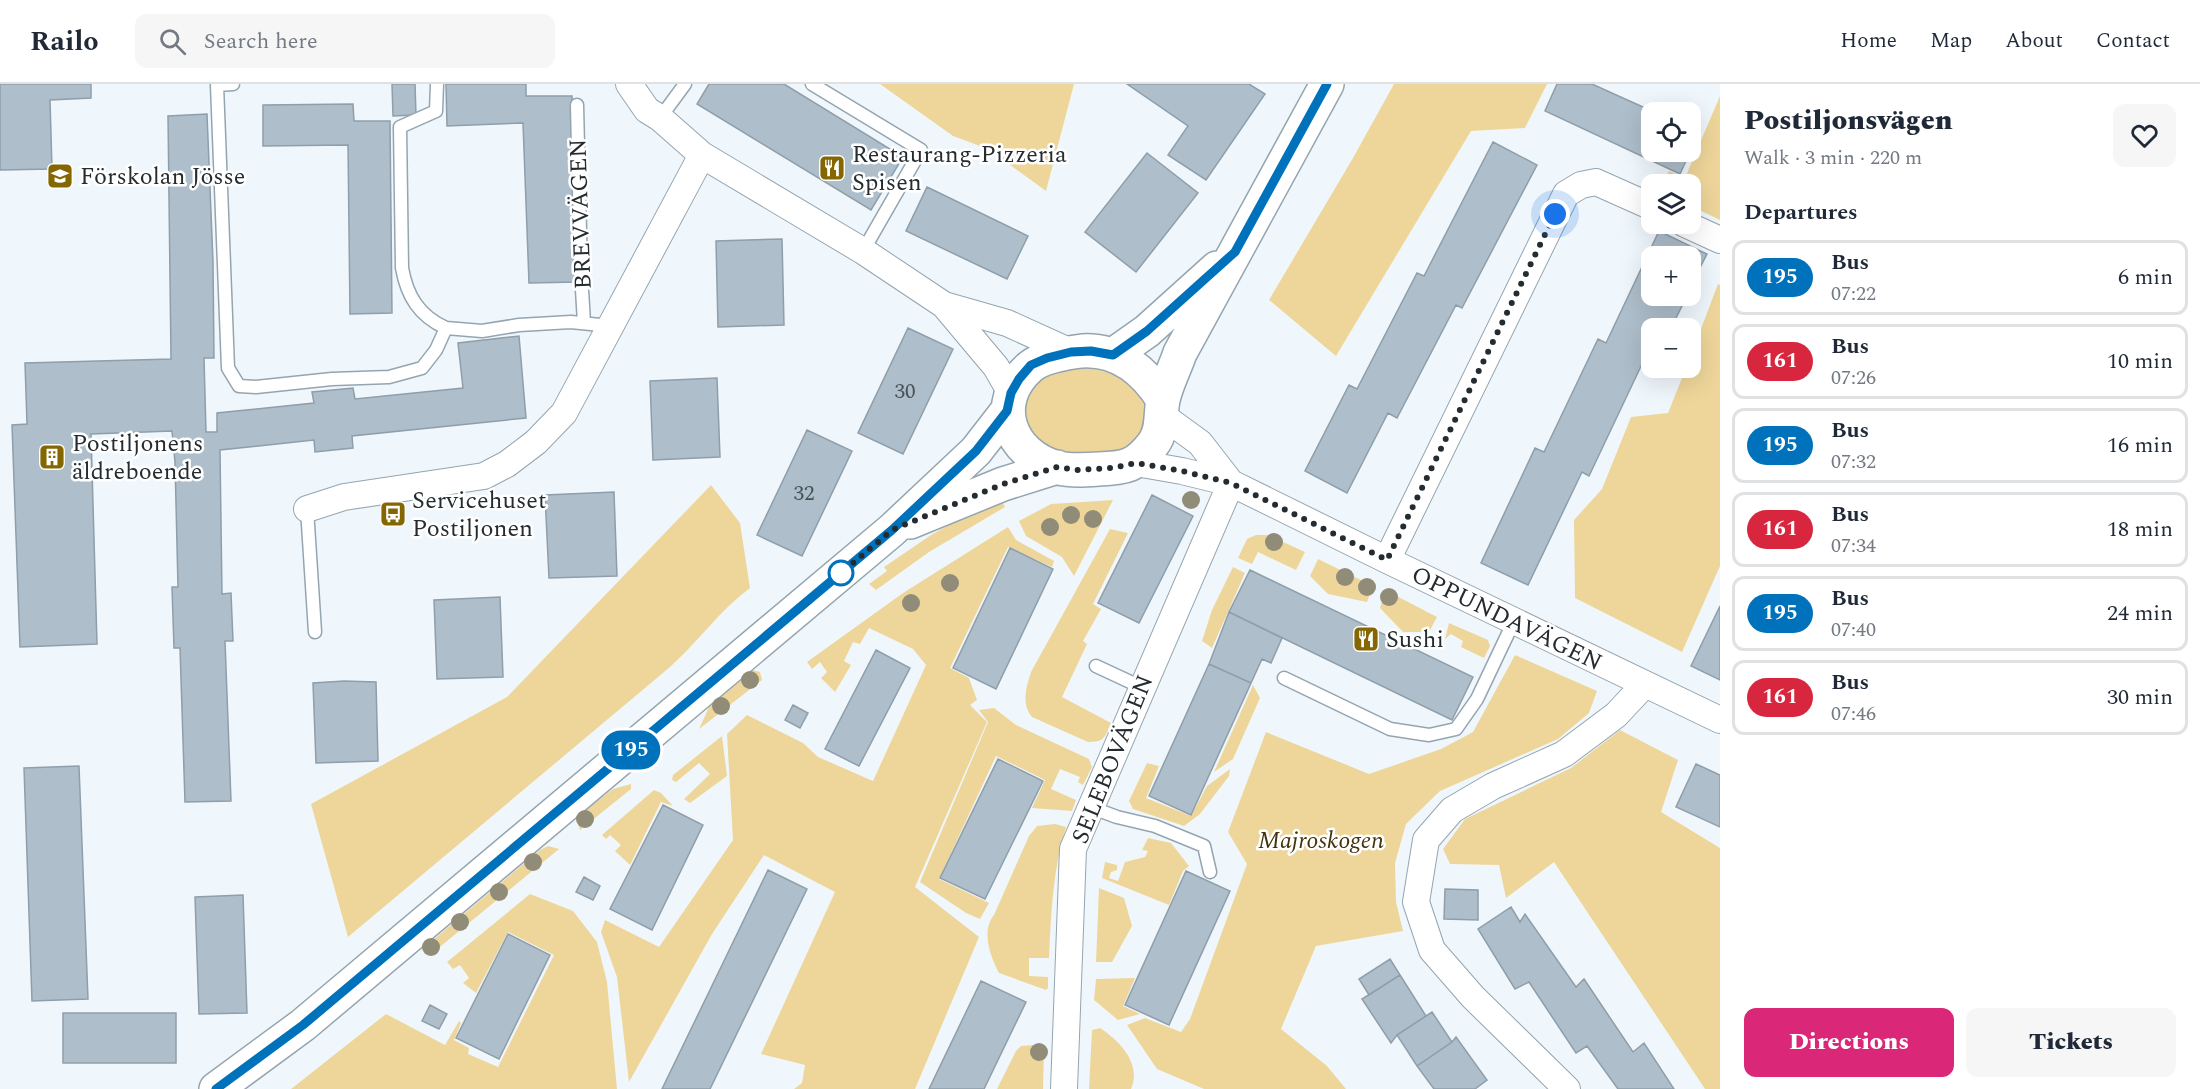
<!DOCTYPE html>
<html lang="en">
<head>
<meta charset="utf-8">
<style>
  body { margin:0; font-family:Spectral,serif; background:#f6f6f7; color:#1f2937; height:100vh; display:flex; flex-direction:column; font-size:22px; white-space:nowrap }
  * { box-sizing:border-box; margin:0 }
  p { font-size:20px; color:#747a83 }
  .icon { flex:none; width:33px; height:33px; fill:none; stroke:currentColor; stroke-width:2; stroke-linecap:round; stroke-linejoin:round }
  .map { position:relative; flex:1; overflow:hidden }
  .drawer { display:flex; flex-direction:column; background:#fff; width:480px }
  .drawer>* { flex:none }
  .badge { padding:0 12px; border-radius:20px; font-size:21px; line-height:39px }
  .tools { position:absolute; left:1641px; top:18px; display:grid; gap:12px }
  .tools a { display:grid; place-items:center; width:60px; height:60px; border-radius:12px; background:#fff; box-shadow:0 6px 24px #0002; font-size:30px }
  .you { position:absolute; width:30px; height:30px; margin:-15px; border:4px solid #fff; border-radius:50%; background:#1a73e8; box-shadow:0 0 0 9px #1a73e833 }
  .map>.badge { position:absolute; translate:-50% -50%; box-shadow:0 0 0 3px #fff }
  h2 { padding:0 24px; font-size:22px; line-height:54px }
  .round { display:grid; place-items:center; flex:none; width:63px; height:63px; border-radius:12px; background:#f6f6f7 }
  .head { display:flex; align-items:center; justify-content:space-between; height:102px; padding:0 24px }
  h1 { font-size:28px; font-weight:800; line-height:45px }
  .cta { display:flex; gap:12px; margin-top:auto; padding:12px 24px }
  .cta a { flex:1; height:69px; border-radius:12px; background:#db2777; color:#fff; font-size:24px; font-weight:800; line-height:69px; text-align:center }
  .cta a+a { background:#f6f6f7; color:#1f2937 }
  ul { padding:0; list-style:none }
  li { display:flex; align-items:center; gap:18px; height:75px; margin:0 12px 9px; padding:0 12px; border:3px solid #e0e1e3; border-radius:12px }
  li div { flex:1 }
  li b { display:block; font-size:22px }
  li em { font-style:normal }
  li .badge { min-width:66px; font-weight:700; text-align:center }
  header { display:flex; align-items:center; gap:36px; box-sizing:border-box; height:84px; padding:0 30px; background:#fff; border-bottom:2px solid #e0e1e3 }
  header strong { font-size:28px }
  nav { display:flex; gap:33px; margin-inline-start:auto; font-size:21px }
  .search { width:420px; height:54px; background:#f6f6f7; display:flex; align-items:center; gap:15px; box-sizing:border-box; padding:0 21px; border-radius:12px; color:#747a83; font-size:22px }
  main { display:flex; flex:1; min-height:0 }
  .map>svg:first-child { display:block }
</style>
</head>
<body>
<header>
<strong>Railo</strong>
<div class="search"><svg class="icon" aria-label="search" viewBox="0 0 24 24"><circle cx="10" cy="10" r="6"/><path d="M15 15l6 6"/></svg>Search here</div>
<nav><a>Home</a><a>Map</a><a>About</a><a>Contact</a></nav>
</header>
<main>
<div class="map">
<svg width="1720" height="1005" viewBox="0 0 1720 1005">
  <rect width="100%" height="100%" fill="#f0f7fc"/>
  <path fill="#eed69a" d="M 880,0 L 1074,0 L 1046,107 L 988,65 L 953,52 Z
    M 1394,0 L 1547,0 L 1525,44 L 1471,47 L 1336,272 L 1269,216 L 1353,74 Z
    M 1720,12 L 1720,136 L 1691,122 L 1690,100 L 1662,100 L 1669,87 L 1685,94 Z
    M 1718,200 L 1720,201 L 1720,482 L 1682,568 L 1575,514 L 1574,436 L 1602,405 L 1631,333 L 1668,329 L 1686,284 L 1690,284 L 1691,271 Z
    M 1069,284 L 1087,284 L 1122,291 L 1146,318 L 1148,332 L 1142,349 L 1133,360 L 1118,370 L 1061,371 L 1029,354 L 1020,320 L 1036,296 Z
    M 711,401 L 740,439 L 750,504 C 720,526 698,558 670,583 L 348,853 L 311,720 L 507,613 Z
    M 1000,413 L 1005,423 L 929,468 L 876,506 L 869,500 L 887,487 L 884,483 L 931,451 Z
    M 1113,416 L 1074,492 L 1062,473 L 1026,452 L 1019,437 L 1051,420 Z
    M 1008,443 L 1016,456 L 1054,477 L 1052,483 L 1008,463 L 950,584 L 969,594 L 977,616 L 970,621 L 987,638 L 915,803 L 979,853 L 915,1005 L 794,1005 L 802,999 L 805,981 L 761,970 L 835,808 L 764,771 L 712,850 L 629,998 L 617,893 L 601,848 L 605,836 L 659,863 L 733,756 L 727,650 L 747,631 L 803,659 L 818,673 L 873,697 L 926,581 L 913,565 L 869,544 L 860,560 L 853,558 L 844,577 L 851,581 L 835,608 L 821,594 L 827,588 L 820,578 L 812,585 L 807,578 L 903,509 Z
    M 1110,445 L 1128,449 L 1093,520 L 1101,525 L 1083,557 L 1087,560 L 1062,613 L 1111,639 C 1105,653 1105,658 1088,658 L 1032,633 C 1021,620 1026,603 1031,588 Z
    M 1256,451 L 1268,451 L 1305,468 L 1296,486 L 1258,468 L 1252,480 L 1238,474 L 1247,455 Z
    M 1318,475 L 1373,502 L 1367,518 L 1328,510 L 1310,492 Z
    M 1233,483 L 1245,489 L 1212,564 L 1202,557 L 1212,526 Z
    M 1385,506 L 1437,533 L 1429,548 L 1403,548 L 1380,524 Z
    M 1449,539 L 1488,556 L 1490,562 L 1484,574 L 1461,563 L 1463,557 L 1451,550 L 1445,555 Z
    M 1515,571 L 1597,607 L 1589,629 L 1558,655 L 1440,707 L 1406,740 L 1395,779 L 1396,818 L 1403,847 L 1316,862 L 1281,945 L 1327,982 L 1346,1005 L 1204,1005 L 1157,985 L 1127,941 L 1145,934 L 1181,948 L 1190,935 L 1247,780 L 1228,748 L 1266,648 L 1369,690 L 1441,665 L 1473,648 Z
    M 753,586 L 760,588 L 762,596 L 699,645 L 710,621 Z
    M 1253,601 L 1260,614 L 1233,675 L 1214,688 Z
    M 994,624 L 1016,641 L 1089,675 L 1092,683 L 1083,701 L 1078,698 L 1080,693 L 1060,685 L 1051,705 L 1076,716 L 1072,727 L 1032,724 L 1045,696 L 996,672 L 939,795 L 989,819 L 980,835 L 966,829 L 920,798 L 988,638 L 979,626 Z
    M 1620,646 L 1678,676 L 1661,728 L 1720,764 L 1720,1005 L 1705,1005 L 1554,778 L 1506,814 L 1499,781 L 1450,780 L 1443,765 L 1465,735 L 1571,684 Z
    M 722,652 L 727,692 L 690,719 L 684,715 L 710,690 L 699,679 L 676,698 L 672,696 L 673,691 Z
    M 1147,679 L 1159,682 L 1146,714 L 1191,732 L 1207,702 L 1230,685 L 1229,692 L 1200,730 L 1184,742 L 1133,725 L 1129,717 Z
    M 631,700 L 631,705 L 580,746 L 577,737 L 579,731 L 613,705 Z
    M 654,706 L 661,709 L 673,722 L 661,718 L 630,781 L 615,767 L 621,761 L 610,751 L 606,755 L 602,751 Z
    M 1055,740 L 1066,743 C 1053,785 1051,829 1049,874 L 1029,874 L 1029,892 L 1048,893 L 1048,904 L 1046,906 L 999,889 C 990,872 981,847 994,831 L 1029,752 L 1037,742 Z
    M 1148,754 L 1171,759 L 1189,782 L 1183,787 L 1169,821 L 1102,794 L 1105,778 L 1117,781 L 1117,786 L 1111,788 L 1109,794 L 1118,797 L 1125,778 L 1145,773 L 1148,767 L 1142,766 Z
    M 548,762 L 559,765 L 430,871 L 425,868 L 426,862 L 540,766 Z
    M 1099,804 L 1124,814 L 1132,842 L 1112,878 L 1096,878 Z
    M 530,810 L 573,827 L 597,858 L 607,898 L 617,1005 L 291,1005 L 386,930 L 445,961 L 459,937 L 461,939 L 454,956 L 469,964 L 468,970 L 498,983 L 554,871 L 508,848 L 476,909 L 463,899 L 469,894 L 460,881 L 453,885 L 447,878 Z
    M 1135,894 L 1123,922 L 1140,930 L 1118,936 L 1094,916 L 1096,895 Z
    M 1100,944 C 1120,957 1142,980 1131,1005 L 1089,1005 L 1092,946 Z
    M 1033,961 L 1044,965 L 1043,1005 L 997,1005 L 1016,967 L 1021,962 Z"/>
  <path fill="#aebeca" stroke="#8e9eaa" stroke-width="1.5" d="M 0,0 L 91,0 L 91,14 L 50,16 L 52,85 L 0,86 Z
    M 392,0 L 415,0 L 416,31 L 393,32 Z
    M 446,0 L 526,0 L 526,12 L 572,12 L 577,198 L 529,199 L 523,39 L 447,42 Z
    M 709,0 L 784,0 L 903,73 L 871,126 L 697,20 Z
    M 1127,0 L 1249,0 L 1265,10 L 1206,96 L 1168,71 L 1188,42 Z
    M 1557,0 L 1592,0 L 1654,28 L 1652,28 L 1652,68 L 1690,68 L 1680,90 L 1545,27 Z
    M 353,20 L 354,37 L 390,37 L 392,229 L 350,230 L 348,61 L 263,62 L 263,21 Z
    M 207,30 L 213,178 L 214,274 L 204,274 L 206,348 L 217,348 L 217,329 L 314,319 L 312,308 L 353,304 L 355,315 L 463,304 L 458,259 L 519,252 L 526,334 L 352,352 L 353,364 L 315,368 L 314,356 L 220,366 L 222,510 L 231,509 L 233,557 L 225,557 L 231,717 L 185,718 L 180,564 L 174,564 L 172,503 L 178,503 L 175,378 L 172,347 L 91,350 L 97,560 L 20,563 L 12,341 L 27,340 L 25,279 L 171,275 L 168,32 Z
    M 1690,45 L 1699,49 L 1690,67 Z
    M 1493,58 L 1537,81 L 1462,224 L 1456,221 L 1397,334 L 1388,329 L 1347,409 L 1305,387 L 1349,301 L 1357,305 L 1417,189 L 1424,192 Z
    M 1147,69 L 1198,109 L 1136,188 L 1085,148 Z
    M 927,103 L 1028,152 L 1007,195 L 906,147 Z
    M 1659,147 L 1707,170 L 1690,203 L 1690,172 L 1652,172 L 1652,212 L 1687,212 L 1671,244 L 1652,244 L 1652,282 L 1643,278 L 1589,392 L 1582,388 L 1528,501 L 1481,479 L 1535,364 L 1544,368 L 1598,255 L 1606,259 Z
    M 782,155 L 784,241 L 718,243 L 716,157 Z
    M 908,244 L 953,265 L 903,370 L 858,349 Z
    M 717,294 L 720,373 L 653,376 L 650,297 Z
    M 807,346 L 852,367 L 802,472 L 757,451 Z
    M 614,408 L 617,492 L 549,494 L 545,411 Z
    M 1152,411 L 1193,432 L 1139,539 L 1098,519 Z
    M 1010,464 L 1053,485 L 996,605 L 953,584 Z
    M 1250,486 L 1473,593 L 1452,636 L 1229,528 Z
    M 500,513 L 503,593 L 437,595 L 434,516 Z
    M 1720,522 L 1720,596 L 1691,582 Z
    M 1229,528 L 1282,554 L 1271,579 L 1262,575 L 1251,599 L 1209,580 Z
    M 876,566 L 910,584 L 859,682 L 825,665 Z
    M 1209,580 L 1251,599 L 1191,731 L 1149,712 Z
    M 344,597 L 376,598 L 378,677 L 316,679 L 313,599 Z
    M 793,621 L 808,629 L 800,644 L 785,636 Z
    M 998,675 L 1043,697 L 985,815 L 940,794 Z
    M 1696,680 L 1720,691 L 1720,743 L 1676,723 Z
    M 79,682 L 88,915 L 32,917 L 24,684 Z
    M 663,721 L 703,741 L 652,846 L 610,825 Z
    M 768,786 L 807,805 L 710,1005 L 662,1005 Z
    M 1186,787 L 1230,807 L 1169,941 L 1125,921 Z
    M 584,793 L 600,802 L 593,816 L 576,808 Z
    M 1445,805 L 1478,806 L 1478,836 L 1444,835 Z
    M 243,811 L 247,929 L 199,930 L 195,813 Z
    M 1511,823 L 1520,838 L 1525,830 L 1576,903 L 1584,895 L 1633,968 L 1644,959 L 1674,1005 L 1618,1005 L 1587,962 L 1576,969 L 1529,898 L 1515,905 L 1478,845 Z
    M 508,850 L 550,871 L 499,975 L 456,954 Z
    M 1390,875 L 1400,891 L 1369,911 L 1359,895 Z
    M 1400,891 L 1426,932 L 1397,951 L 1391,959 L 1362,915 Z
    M 981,897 L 1026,918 L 984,1005 L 929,1005 Z
    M 430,921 L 447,930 L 439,945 L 422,937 Z
    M 1432,928 L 1452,958 L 1417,982 L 1397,951 Z
    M 63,929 L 176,929 L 176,979 L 63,979 Z
    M 1456,953 L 1487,996 L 1475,1005 L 1434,1005 L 1417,982 L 1452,958 Z"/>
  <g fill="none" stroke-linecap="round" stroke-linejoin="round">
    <defs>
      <path id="lane" d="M 233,0 L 217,1 L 228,284 L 239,302 L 256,303 L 332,295 L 389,293 L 422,284 L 436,266 L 446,244 C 419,232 407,212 402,184 L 400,43 L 436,27 L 437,0
        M 812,0 L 921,66 L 863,167
        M 577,21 L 581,189 L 584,239
        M 660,34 L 685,0
        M 446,244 L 482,247 L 519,241 L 571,238 L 610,242
        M 307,425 L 315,548
        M 1096,582 L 1141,603
        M 1284,594 L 1390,645 L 1429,651 L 1456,645 L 1477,615 L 1514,537
        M 1090,723 L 1117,733 L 1155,742 L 1204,762 L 1210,788"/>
      <path id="street" d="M 629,0 L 647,26 L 660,34 L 702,71 L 863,167 L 944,221 L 1007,239 L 1071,268
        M 1685,140 L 1720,156
        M 944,221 L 996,283 L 1011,309
        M 1163,332 L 1200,359 L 1231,399
        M 1136,379 L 1182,387 L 1231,399 L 1387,476 L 1720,636
        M 307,425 L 344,413 L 484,392 L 507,380 L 536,358 L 564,329 L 702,71
        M 1387,476 L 1566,110 L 1581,101 L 1596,98 L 1652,123
        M 1064,1005 L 1073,765 L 1231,399
        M 1567,1005 L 1473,913 L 1432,866 L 1416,818 L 1426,756 L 1452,726 L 1493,702 L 1564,670 L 1616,631 L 1645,600"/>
      <path id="secondary" d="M 1113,271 L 1147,247 L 1217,184
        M 1163,316 C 1145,287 1118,265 1082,267 C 1066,269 1043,272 1030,283 C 990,318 1009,371 1058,384 C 1071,387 1085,386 1099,385 C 1126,384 1136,382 1153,360 C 1163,347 1160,331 1163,316 C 1166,301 1175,284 1180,269 L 1327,0
        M 910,438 L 1003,400 L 1057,383
        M 216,1005 L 303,941 L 892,446 L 976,367 L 1007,327"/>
    </defs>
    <use href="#lane" stroke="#94a5b0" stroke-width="15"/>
    <use href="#street" stroke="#94a5b0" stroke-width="28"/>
    <use href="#secondary" stroke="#94a5b0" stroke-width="36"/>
    <use href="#lane" stroke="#fff" stroke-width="12"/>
    <use href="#street" stroke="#fff" stroke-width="26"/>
    <use href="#secondary" stroke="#fff" stroke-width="33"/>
  </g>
  <g fill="#908c78">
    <circle cx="1191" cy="416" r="9"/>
    <circle cx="1071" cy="431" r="9"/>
    <circle cx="1093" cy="435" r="9"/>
    <circle cx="1050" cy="443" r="9"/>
    <circle cx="1274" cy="458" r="9"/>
    <circle cx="1345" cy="493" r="9"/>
    <circle cx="950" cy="499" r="9"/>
    <circle cx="1367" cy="503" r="9"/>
    <circle cx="1389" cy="513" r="9"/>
    <circle cx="911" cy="519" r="9"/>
    <circle cx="750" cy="596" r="9"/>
    <circle cx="721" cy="622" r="9"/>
    <circle cx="585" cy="735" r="9"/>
    <circle cx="533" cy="778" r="9"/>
    <circle cx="499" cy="808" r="9"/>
    <circle cx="460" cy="838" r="9"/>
    <circle cx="431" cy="863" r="9"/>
    <circle cx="1039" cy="968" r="9"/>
  </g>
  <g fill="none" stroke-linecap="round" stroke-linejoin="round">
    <defs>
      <path id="line" d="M 216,1005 L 303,941 L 892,446 L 976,367 L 1007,327 L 1011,309 L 1019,295 L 1031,281 L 1047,274 L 1071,268 L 1091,267 L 1113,271 L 1147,247 L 1235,168 L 1327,0"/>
    </defs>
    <use href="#line" stroke="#fff" stroke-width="14"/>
    <use href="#line" stroke="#0072bc" stroke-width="9"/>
    <path stroke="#252c30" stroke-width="6" stroke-dasharray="0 10.8" d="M 841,489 L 839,491 L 892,446 L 1003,400 L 1057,383 L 1077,386 L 1112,384 L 1136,379 L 1182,387 L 1231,399 L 1387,476 L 1555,130"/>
  </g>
  <defs>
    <symbol id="restaurant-square" viewBox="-11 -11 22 22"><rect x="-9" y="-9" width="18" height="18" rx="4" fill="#846700" stroke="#fff"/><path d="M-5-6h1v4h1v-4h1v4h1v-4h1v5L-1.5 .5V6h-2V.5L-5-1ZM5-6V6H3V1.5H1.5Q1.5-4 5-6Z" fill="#fff"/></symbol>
    <symbol id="school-square" viewBox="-11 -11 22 22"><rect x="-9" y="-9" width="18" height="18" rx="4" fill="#846700" stroke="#fff"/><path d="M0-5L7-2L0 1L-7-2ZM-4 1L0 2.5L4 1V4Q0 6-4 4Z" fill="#fff"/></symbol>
    <symbol id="building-square" viewBox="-11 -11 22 22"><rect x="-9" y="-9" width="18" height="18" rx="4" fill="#846700" stroke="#fff"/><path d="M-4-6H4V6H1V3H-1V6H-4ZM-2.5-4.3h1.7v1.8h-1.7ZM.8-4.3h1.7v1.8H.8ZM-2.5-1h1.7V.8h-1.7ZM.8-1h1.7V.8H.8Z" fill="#fff"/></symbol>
    <symbol id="bus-square" viewBox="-11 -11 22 22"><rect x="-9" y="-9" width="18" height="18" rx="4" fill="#846700" stroke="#fff"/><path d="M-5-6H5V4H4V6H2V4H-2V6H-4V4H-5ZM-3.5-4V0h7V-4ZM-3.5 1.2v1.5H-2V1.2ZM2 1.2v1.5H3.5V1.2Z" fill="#fff"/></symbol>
  </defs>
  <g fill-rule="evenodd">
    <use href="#restaurant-square" x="817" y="69" width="30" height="30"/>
    <use href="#school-square" x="45" y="77" width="30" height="30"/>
    <use href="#building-square" x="37" y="358" width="30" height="30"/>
    <use href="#bus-square" x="378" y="415" width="30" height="30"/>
    <use href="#restaurant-square" x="1351" y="540" width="30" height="30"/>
  </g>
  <circle fill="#fff" stroke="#0072bc" stroke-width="3" cx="841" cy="489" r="12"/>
  <g text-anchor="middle" stroke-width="5" stroke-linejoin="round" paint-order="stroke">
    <g font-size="21" fill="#475056">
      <text x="905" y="314">30</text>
      <text x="804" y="416">32</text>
    </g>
    <g font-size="24" fill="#252c30" stroke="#fff" text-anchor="start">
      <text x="852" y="78">Restaurang-Pizzeria<tspan x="852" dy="28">Spisen</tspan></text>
      <text x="80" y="100">Förskolan Jösse</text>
      <text x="72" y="367">Postiljonens<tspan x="72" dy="28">äldreboende</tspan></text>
      <text x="412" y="424">Servicehuset<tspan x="412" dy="28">Postiljonen</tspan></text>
      <text x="1386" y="563">Sushi</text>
    </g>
    <g font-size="24" fill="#252c30" stroke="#fff">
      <text transform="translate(580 130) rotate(-92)" y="8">BREVVÄGEN</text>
      <text transform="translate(1507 534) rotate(26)" y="8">OPPUNDAVÄGEN</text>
      <text transform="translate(1112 675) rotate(-68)" y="8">SELEBOVÄGEN</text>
    </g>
    <g font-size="24" font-style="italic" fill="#42340c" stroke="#fff">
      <text x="1321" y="764">Majroskogen</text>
    </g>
  </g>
</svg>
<div class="tools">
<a><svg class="icon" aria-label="locate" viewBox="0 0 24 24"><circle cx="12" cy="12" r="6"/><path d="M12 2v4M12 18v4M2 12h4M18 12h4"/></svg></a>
<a><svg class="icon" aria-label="layers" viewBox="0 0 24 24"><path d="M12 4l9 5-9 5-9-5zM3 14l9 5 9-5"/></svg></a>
<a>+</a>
<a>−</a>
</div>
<div class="you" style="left:1555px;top:130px"></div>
<b class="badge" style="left:631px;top:666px;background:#0072bc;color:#fff">195</b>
</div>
<section class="drawer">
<div class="head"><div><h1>Postiljonsvägen</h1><p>Walk · 3 min · 220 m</p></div><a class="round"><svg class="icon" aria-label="heart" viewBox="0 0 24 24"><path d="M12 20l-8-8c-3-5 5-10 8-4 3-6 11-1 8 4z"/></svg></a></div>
<h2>Departures</h2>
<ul>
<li><span class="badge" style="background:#0072bc;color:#fff">195</span><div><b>Bus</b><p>07:22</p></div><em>6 min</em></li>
<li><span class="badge" style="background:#d7263d;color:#fff">161</span><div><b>Bus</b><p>07:26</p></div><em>10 min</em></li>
<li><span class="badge" style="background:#0072bc;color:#fff">195</span><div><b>Bus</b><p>07:32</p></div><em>16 min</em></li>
<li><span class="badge" style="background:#d7263d;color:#fff">161</span><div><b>Bus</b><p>07:34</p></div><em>18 min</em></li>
<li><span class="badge" style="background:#0072bc;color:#fff">195</span><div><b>Bus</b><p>07:40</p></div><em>24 min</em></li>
<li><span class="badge" style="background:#d7263d;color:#fff">161</span><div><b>Bus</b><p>07:46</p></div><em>30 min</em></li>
</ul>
<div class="cta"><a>Directions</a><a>Tickets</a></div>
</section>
</main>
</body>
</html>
